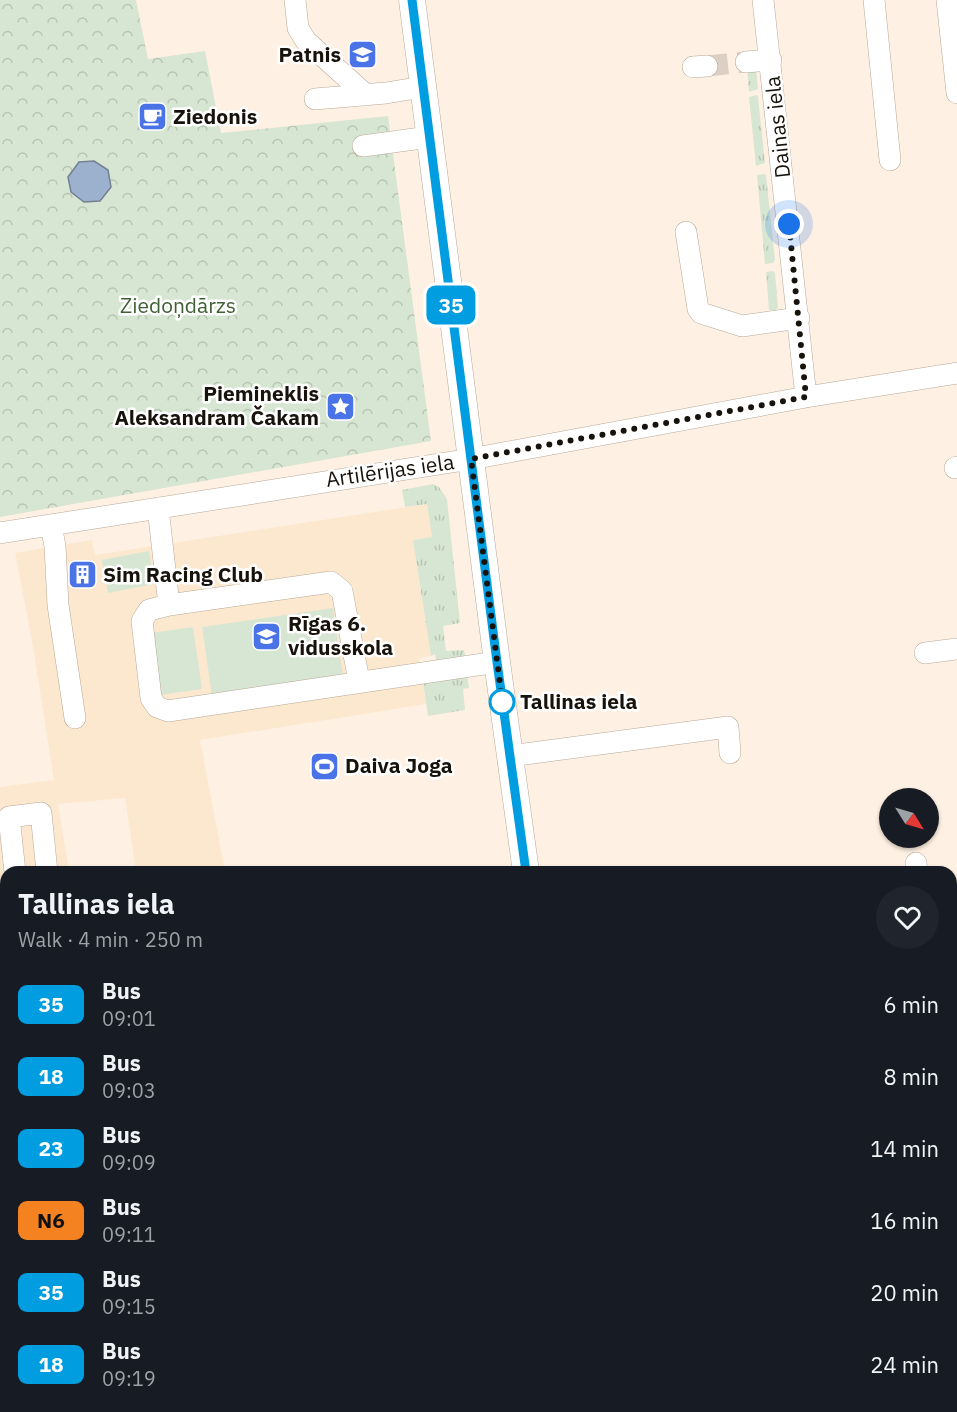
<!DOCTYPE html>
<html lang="en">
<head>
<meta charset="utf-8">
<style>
  body { margin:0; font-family:"IBM Plex Sans",sans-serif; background:#20242c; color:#f1f3f6; height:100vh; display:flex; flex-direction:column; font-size:22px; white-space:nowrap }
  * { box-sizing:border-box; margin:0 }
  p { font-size:20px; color:#9ea1a6 }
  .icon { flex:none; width:33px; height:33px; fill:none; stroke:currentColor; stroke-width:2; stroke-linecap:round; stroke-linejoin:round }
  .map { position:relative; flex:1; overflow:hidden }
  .panel { position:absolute; left:0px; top:866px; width:957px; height:548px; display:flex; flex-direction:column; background:#171b24; border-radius:18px 18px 0 0; box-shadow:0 2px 4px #0004 }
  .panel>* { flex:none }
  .badge { padding:0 12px; border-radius:9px; font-size:21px; line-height:39px }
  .needle { width:39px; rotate:127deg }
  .fabs { position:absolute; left:879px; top:788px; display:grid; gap:12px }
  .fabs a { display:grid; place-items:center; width:60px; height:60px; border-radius:50%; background:#171b24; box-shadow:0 2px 4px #0004; font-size:30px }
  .you { position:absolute; width:30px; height:30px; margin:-15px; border:4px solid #fff; border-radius:50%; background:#1a73e8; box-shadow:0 0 0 9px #1a73e833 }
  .map>.badge { position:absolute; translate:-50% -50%; box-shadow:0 0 0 3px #fff }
  .round { display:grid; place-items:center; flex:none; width:63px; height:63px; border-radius:32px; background:#20242c }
  .headline { display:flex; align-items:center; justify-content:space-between; height:102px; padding:0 18px }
  h1 { font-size:28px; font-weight:800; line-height:45px }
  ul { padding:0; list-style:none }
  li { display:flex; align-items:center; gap:18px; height:72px; padding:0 18px }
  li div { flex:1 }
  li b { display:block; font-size:22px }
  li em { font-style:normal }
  li .badge { min-width:66px; font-weight:700; text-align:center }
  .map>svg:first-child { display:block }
</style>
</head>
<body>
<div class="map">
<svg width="957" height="1412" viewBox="0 0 957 1412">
  <defs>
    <pattern id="grass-tufts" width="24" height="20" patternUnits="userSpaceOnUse" patternTransform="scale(1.5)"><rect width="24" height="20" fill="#d7e6d2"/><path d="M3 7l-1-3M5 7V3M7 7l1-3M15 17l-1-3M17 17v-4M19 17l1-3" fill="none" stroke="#b8c4b3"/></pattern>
    <pattern id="park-crowns" width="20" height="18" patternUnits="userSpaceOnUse" patternTransform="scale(1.5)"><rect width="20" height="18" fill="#d7e6d2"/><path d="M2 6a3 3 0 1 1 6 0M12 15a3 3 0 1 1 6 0" fill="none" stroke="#b8c4b3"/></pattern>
  </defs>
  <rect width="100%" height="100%" fill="#fef1e3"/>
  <path fill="#fce8cf" d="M 427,504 L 432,537 L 413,540 L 431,656 L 419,658 L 426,704 L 200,740 L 225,871 L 136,871 L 125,798 L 58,804 L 69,871 L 6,872 L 6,1080 L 0,1081 L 0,787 L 54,780 L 32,641 L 15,553 L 92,540 L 95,555 Z"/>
  <path fill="url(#grass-tufts)" d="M 747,68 L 756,68 L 758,89 L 749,92 Z
    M 757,95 L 758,97 L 765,163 L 756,166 L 749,97 Z
    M 764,174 L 766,175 L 775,260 L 773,263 L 765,264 L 757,175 Z
    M 773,271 L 775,273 L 778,307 L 776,310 L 769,310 L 766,272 Z
    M 433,484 L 439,487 L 447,499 L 460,623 L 443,626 L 446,651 L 464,650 L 467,662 L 437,667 L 435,654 L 431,656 L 413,540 L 432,537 L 427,504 L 405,507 L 402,490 Z
    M 467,675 L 469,688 L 463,689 L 465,710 L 428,716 L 423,682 Z"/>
  <path fill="url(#park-crowns)" d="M 0,0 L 136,0 L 148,59 L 205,51 L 221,133 L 388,116 L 431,441 L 0,517 Z"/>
  <path fill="#d7e6d2" d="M 149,551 L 154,584 L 108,593 L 102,560 Z
    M 333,608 L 343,677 L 212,696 L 202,627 Z
    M 193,627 L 202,689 L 160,695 L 151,633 Z
    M 951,1139 L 957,1139 L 957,1412 L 624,1412 L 623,1407 L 951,1407 Z"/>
  <path fill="#9cb1cd" stroke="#748193" stroke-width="1.5" d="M 94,161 L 108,170 L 111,187 L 100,201 L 84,202 L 71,192 L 68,177 L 79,162 Z"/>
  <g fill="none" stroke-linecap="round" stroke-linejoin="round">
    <path stroke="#dbd0c3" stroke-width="21" stroke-dasharray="21 10" stroke-linecap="butt" d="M 707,66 L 746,62"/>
    <defs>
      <path id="minor" d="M 295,0 L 298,28 L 306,41 L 366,95
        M 763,0 L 806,397
        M 874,0 L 890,160
        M 947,0 L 957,93
        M 746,62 L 771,60
        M 693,67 L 707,66
        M 315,99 L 386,93 L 422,87
        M 363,146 L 429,137
        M 686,232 L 698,309 L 701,313 L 742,326 L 799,318
        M 955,468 L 957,467
        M 158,508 L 169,605
        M 51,525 L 55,546 L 58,605 L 75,718
        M 0,533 L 471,459 L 806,397 L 957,373
        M 925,653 L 957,649
        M 359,681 L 342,591 L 331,582 L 169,605 L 149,610 L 142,621 L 151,698 L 157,707 L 168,711 L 497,662
        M 510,756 L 728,727 L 730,753
        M 916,863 L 917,872
        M 15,872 L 9,817 L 41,813 L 47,872
        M 951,992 L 957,992
        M 0,1108 L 6,1107"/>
      <path id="major" d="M 412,0 L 497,662 L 526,872
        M 592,1407 L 593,1412"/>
    </defs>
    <use href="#minor" stroke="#b8a998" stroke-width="22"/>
    <use href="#major" stroke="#b8a998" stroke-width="27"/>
    <use href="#minor" stroke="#fff" stroke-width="21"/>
    <use href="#major" stroke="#fff" stroke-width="26"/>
  </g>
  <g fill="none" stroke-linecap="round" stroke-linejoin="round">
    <defs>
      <path id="line" d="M 412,0 L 497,662 L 526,872"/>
    </defs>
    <use href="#line" stroke="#fff" stroke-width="14"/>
    <use href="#line" stroke="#009de0" stroke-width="9"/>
    <path stroke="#17120b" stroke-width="6" stroke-dasharray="0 10.8" d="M 502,702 L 503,707 L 471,459 L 806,397 L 789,224"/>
  </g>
  <defs>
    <symbol id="school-square" viewBox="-11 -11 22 22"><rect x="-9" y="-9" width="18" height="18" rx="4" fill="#4973e6" stroke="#fff"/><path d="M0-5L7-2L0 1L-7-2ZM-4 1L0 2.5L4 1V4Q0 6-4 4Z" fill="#fff"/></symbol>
    <symbol id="cafe-square" viewBox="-11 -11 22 22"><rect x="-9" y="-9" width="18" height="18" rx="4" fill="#4973e6" stroke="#fff"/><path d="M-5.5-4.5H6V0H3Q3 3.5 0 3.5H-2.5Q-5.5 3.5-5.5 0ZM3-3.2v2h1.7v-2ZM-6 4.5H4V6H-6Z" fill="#fff"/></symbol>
    <symbol id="sight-square" viewBox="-11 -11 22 22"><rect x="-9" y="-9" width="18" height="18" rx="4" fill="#4973e6" stroke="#fff"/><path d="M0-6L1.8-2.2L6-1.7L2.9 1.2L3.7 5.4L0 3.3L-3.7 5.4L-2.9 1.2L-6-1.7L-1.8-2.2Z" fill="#fff"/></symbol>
    <symbol id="building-square" viewBox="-11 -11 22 22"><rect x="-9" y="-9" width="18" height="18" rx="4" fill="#4973e6" stroke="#fff"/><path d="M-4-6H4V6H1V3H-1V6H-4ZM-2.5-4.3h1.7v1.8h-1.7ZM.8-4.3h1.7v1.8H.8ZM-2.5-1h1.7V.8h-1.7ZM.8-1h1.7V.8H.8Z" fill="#fff"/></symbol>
    <symbol id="stadium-square" viewBox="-11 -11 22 22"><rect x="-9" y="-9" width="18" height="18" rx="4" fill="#4973e6" stroke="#fff"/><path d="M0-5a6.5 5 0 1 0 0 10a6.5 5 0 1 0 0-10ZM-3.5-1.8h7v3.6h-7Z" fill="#fff"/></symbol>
  </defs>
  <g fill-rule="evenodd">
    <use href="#school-square" x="346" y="38" width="33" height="33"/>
    <use href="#cafe-square" x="136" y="100" width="33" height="33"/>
    <use href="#sight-square" x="324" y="390" width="33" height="33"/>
    <use href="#building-square" x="66" y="558" width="33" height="33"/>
    <use href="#school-square" x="250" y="620" width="33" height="33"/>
    <use href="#stadium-square" x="308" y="750" width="33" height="33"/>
  </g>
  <circle fill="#fff" stroke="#009de0" stroke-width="3" cx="502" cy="702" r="12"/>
  <g text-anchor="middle" stroke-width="5" stroke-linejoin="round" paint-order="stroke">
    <g font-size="21" font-weight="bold" fill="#17120b" stroke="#fff" text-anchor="start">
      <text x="341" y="62" text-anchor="end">Patnis</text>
      <text x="173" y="124">Ziedonis</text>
      <text x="319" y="401" text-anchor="end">Piemineklis<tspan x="319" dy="24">Aleksandram Čakam</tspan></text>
      <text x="103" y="582">Sim Racing Club</text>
      <text x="288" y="631">Rīgas 6.<tspan x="288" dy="24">vidusskola</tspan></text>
      <text x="345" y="773">Daiva Joga</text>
    </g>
    <g font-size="21" fill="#17120b" stroke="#fff">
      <text transform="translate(778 127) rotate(-96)" y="7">Dainas iela</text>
      <text transform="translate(390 471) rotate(-8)" y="7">Artilērijas iela</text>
    </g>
    <g font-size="21" fill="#3f5f34" stroke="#fff">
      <text x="178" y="313">Ziedoņdārzs</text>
    </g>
    <g font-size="21" font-weight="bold" fill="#17120b" stroke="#fff" text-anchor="start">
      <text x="520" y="709">Tallinas iela</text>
    </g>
  </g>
</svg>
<div class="fabs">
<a><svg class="needle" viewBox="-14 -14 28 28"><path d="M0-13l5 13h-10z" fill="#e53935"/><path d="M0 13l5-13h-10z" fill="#9ea1a6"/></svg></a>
</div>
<div class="you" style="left:789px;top:224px"></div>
<b class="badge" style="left:451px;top:305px;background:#009de0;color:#fff">35</b>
<section class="panel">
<div class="headline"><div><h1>Tallinas iela</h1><p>Walk · 4 min · 250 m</p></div><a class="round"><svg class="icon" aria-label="heart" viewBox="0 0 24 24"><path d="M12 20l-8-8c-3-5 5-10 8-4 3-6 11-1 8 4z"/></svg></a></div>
<ul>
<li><span class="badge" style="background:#009de0;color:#fff">35</span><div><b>Bus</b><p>09:01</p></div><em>6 min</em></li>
<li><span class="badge" style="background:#009de0;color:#fff">18</span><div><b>Bus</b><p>09:03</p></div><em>8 min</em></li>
<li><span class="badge" style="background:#009de0;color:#fff">23</span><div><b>Bus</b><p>09:09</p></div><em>14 min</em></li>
<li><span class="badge" style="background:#f58220;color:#111">N6</span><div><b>Bus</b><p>09:11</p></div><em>16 min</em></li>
<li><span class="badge" style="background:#009de0;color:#fff">35</span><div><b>Bus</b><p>09:15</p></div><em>20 min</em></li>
<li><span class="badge" style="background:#009de0;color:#fff">18</span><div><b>Bus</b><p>09:19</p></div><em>24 min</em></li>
</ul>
</section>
</div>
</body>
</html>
